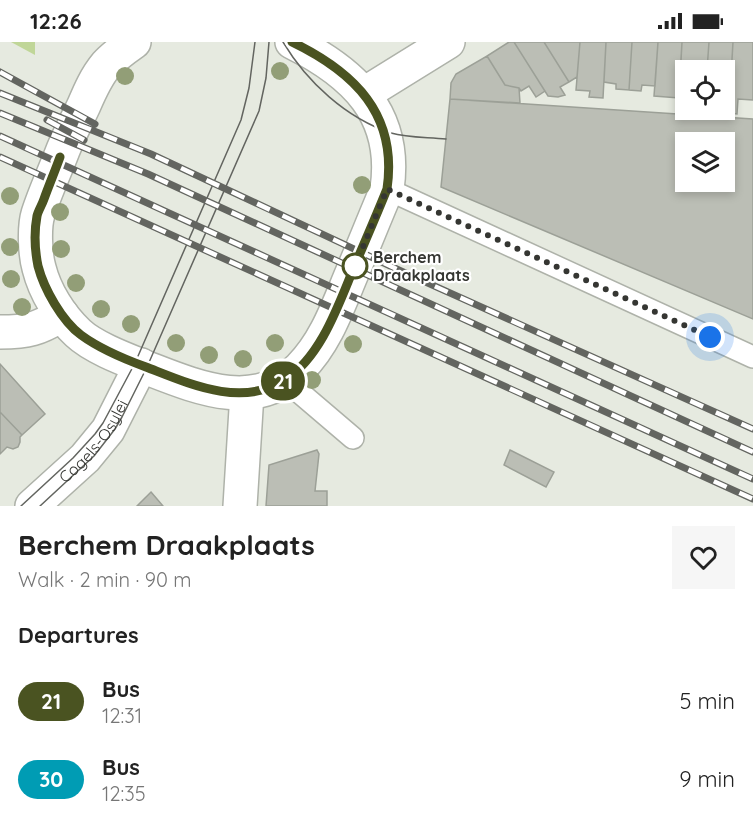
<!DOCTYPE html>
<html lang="en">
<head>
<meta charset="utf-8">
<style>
  body { margin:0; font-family:Quicksand,sans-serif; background:#f6f6f6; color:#222; height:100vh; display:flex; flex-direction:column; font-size:22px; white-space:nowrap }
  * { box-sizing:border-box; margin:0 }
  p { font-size:20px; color:#767676 }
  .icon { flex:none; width:33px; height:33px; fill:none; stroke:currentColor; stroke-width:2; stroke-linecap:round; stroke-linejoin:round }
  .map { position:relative; height:464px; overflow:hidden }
  .panel { display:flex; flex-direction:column; background:#fff; flex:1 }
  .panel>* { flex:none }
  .badge { padding:0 12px; border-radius:20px; font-size:21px; line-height:39px }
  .buttons { position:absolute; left:675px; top:18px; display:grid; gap:12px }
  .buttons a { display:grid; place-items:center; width:60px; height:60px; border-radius:0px; background:#fff; box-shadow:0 3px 9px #0003; font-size:30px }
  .you { position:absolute; width:30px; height:30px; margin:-15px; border:4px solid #fff; border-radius:50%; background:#1a73e8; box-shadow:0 0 0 9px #1a73e833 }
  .map>.badge { position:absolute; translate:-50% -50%; box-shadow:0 0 0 3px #fff }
  h2 { padding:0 18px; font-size:22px; line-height:54px }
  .round { display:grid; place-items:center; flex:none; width:63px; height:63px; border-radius:0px; background:#f6f6f6 }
  .overview { display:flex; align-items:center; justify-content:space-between; height:102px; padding:0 18px }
  h1 { font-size:28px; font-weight:800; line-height:45px }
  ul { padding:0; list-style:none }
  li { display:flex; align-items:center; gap:18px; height:78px; padding:0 18px }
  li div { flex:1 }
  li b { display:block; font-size:22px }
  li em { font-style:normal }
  li .badge { min-width:66px; font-weight:700; text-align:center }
  .status { display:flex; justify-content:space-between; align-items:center; height:42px; padding:0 30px; background:#fff; direction:ltr }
  .status svg { height:16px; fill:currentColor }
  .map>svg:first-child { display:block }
</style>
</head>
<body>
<div class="status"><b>12:26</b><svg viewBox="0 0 49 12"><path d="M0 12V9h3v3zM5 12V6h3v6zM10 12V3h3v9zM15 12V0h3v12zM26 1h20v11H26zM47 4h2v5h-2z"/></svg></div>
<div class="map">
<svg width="753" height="464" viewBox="0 0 753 464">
  <rect width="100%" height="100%" fill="#e6eae0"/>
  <path fill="#c0d698" d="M 11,0 L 35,0 L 35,13 Z"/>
  <path fill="#bbbeb5" stroke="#9ca097" stroke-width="1.5" fill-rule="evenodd" d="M 509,0 L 514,0 L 545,49 L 536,55 L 529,44 L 521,49 L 519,46 L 505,43 L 487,14 Z
    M 514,0 L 544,0 L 569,40 L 560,45 L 565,53 L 558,55 L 548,54 Z
    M 544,0 L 580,0 L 577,35 L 569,40 Z
    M 580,0 L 606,0 L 603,56 L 589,55 L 590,49 L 576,48 Z
    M 606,0 L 632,0 L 629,48 L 616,47 L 616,42 L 604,40 Z
    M 632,0 L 658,0 L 655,44 L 642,43 L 641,49 L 629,48 Z
    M 658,0 L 682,0 L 679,56 L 654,54 Z
    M 682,0 L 709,0 L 707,28 L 686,28 L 686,51 L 679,50 Z
    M 709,0 L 733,0 L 729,67 L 724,67 L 724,28 L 707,28 Z
    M 733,0 L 753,0 L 753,58 L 738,57 L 737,72 L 729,71 Z
    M 487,14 L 505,43 L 519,46 L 520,61 L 450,57 L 451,41 L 456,32 Z
    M 450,57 L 753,77 L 753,277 L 441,145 ZM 686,100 L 724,100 L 724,140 L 686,140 Z
    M 0,322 L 45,372 L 22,393 L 0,370 Z
    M 0,370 L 22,393 L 20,395 L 20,400 L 18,405 L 13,407 L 7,405 L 0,412 Z
    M 317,408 L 319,412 L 315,449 L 327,449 L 327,464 L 266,464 L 269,423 Z
    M 510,408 L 554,430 L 546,445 L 504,423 Z
    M 151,450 L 163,464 L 137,464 Z"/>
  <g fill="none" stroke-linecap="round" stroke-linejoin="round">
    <defs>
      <path id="service" d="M 387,147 L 753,315
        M 285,338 L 353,396"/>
      <g id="minor">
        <path d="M 134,0 C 124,7 114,14 106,23 C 96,35 90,49 84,63 C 77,78 69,93 63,108 C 55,129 45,150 38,172 C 34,185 35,212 39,226 C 45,250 60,274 78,291 C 94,306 127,318 147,326 C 196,345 256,371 300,326 C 326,300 338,264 352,231 C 364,203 375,175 387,147 C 398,72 354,31 292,0"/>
        <path d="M 364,52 L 448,0"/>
        <path d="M 0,290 C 29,290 37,287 62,273"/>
        <path id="s1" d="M 32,464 L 85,416 L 108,388 L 141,323"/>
        <path d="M 240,464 L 247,351"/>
      </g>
    </defs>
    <use href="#service" stroke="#aeb2a9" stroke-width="24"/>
    <use href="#minor" stroke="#aeb2a9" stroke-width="36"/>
    <use href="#service" stroke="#fff" stroke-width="21"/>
    <use href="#minor" stroke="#fff" stroke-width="33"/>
    <path stroke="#636560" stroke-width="1.5" d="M 283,0 C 307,40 346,76 391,91 C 408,96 428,95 446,97
      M 21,464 L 73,416 L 95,392 L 103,381 L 135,321 L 241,78 L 249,46 L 255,0
      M 40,464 L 94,414 L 115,387 L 122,375 L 147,325 L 259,69 L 266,36 L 269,0"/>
    <defs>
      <path id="rail" d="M 0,30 L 95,82
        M 0,51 L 151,112 L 401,229 L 753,387
        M 0,71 L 148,132 L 753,410
        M 47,78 L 84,98
        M 0,94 L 753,437
        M 0,115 L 753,457"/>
    </defs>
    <use href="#rail" stroke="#636560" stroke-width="7"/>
    <use href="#rail" stroke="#fff" stroke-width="4.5" stroke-dasharray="14" stroke-linecap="butt"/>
  </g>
  <g fill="#929e77">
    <circle cx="280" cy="29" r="9"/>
    <circle cx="125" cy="34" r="9"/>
    <circle cx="362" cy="143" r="9"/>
    <circle cx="10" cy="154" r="9"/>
    <circle cx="60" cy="170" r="9"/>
    <circle cx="10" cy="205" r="9"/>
    <circle cx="61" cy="207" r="9"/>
    <circle cx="11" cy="237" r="9"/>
    <circle cx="76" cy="241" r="9"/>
    <circle cx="22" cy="265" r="9"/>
    <circle cx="101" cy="267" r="9"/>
    <circle cx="131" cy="282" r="9"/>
    <circle cx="176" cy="301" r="9"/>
    <circle cx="275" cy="301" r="9"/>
    <circle cx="353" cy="302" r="9"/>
    <circle cx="209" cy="313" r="9"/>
    <circle cx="243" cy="317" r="9"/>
    <circle cx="312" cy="338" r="9"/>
  </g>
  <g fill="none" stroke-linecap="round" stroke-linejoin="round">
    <defs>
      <path id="line" d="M 60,115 C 55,129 49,143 44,157 C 42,163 38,169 37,174 C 34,190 35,209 38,224 C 44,247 62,279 81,293 C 100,307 124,317 146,325 C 190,342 241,366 285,338 C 322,314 339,261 355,223 C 366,197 377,172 387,147 C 398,72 354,30 292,0"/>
    </defs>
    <use href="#line" stroke="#fff" stroke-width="14"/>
    <use href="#line" stroke="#4a5321" stroke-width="9"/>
    <path stroke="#353632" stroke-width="6" stroke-dasharray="0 10.8" d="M 355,224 L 387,147 L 710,295"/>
  </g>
  <circle fill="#fff" stroke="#4a5321" stroke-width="3" cx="355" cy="224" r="12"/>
  <g text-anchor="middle" stroke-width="4.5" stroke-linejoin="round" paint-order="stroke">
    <g font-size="16" font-weight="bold" fill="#353632" stroke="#fff" text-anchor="start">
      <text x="373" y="221">Berchem<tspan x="373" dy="18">Draakplaats</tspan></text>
    </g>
    <g font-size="16" fill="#353632" stroke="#fff">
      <text dy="6" stroke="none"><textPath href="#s1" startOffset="90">Cogels-Osylei</textPath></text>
    </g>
  </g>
</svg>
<div class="buttons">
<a><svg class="icon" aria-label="locate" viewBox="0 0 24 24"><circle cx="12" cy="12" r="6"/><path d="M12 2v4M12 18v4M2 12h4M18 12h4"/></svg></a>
<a><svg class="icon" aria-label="layers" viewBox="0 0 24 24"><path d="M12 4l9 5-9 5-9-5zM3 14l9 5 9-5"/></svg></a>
</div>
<div class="you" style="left:710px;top:295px"></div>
<b class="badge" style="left:283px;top:339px;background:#4a5321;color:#fff">21</b>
</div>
<section class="panel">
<div class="overview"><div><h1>Berchem Draakplaats</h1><p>Walk · 2 min · 90 m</p></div><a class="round"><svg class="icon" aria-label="heart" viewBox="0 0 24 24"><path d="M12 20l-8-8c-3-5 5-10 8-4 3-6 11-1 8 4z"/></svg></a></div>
<h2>Departures</h2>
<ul>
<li><span class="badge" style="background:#4a5321;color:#fff">21</span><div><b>Bus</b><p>12:31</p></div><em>5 min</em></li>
<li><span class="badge" style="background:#009cb4;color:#fff">30</span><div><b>Bus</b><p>12:35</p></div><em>9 min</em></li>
</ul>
</section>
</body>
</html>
